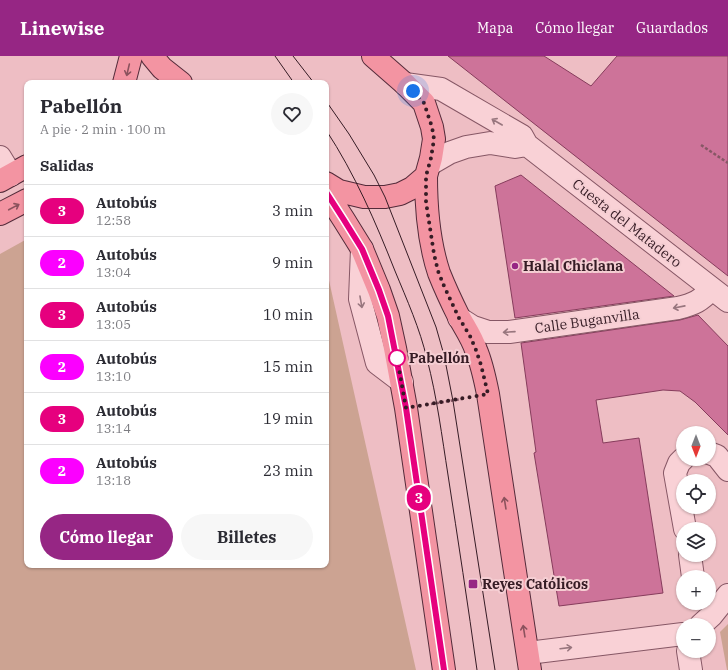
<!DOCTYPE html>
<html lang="es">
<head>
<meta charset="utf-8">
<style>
  body { margin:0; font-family:"IBM Plex Serif",serif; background:#f7f7f7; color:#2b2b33; height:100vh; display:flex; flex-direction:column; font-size:15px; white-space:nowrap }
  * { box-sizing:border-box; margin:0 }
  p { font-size:13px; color:#7c7c81 }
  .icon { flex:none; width:22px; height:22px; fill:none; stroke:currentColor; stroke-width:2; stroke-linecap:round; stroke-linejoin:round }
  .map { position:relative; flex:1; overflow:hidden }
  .drawer { position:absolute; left:24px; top:24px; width:305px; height:488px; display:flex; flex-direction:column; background:#fff; border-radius:8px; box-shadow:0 1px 3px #0004 }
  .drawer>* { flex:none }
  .badge { padding:0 8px; border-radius:13px; font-size:14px; line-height:26px }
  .needle { width:26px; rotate:180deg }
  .controls { position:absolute; left:676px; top:370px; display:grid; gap:8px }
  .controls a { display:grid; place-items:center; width:40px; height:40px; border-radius:50%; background:#fff; box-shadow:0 1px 3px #0004; font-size:20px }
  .you { position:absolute; width:20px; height:20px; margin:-10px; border:3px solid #fff; border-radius:50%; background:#1a73e8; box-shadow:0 0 0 6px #1a73e833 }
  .map>.badge { position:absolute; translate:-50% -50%; box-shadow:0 0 0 2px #fff }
  h2 { padding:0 16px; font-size:15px; line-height:36px }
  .round { display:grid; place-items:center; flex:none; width:42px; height:42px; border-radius:21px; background:#f7f7f7 }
  .overview { display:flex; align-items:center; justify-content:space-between; height:68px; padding:0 16px }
  h1 { font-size:19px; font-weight:700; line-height:30px }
  .action { display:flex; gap:8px; margin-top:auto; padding:8px 16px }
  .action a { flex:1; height:46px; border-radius:24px; background:#962684; color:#fff; font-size:16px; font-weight:700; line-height:46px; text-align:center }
  .action a+a { background:#f7f7f7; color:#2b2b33 }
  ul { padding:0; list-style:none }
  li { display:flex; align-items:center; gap:12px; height:52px; padding:0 16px; border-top:1px solid #e1e1e2 }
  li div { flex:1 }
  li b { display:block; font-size:15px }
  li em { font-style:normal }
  li .badge { min-width:44px; font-weight:700; text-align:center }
  header { display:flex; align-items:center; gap:24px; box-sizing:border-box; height:56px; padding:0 20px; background:#962684; color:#fff }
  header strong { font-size:19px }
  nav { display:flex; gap:22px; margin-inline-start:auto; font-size:14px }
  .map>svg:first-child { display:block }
</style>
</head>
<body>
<header>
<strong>Linewise</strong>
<nav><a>Mapa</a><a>Cómo llegar</a><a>Guardados</a></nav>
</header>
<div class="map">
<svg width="728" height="614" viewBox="0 0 728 614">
  <rect width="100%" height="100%" fill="#eebec4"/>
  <path fill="#cca392" d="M 27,183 L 27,509 L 326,509 L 326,211 L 416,614 L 0,614 L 0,198 Z
    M 728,568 L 728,614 L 727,614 L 720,576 Z"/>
  <path fill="#cd7399" stroke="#863c5c" d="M 448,0 L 544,0 L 591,30 L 617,0 L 728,0 L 728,220 Z
    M 521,119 L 674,240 L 515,262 L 495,130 Z
    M 698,259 L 728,290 L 728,379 L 695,346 L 680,335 L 663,334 L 596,344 L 603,387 L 639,382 L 663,537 L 559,550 L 534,397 L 536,396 L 521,287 L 680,264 Z"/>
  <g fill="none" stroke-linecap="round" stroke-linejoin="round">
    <defs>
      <path id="minor" d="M 405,28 L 441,33 L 522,80 L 527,89 L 728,245
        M 0,101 L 11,119
        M 430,108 L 449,97 L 466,91 L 490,87 L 515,91 L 527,89
        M 362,193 L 360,243 L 377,307 L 402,326
        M 459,262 L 473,271 L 488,276 L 509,276 L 678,252 C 695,248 700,245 712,233
        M 709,397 L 717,400 L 728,414
        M 683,403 L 679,407 L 675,417 L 685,473
        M 690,499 L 693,521
        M 701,569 L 712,559 L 728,539
        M 688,595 L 691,614
        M 528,597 L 683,578"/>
      <path id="major" d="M 152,0 L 162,12 L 181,27
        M 124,27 L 131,0
        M 426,120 C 426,151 429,187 439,217 C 445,232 452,247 459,261 C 465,272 472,282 476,294 C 482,308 485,323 488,338 L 530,614
        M 0,125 L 27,110
        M 326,127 L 339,135 L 364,141 L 385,141 L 400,138 L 412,132 L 426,120 L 431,102 L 434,83 L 432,71 L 424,47 L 405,28 L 373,0
        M 326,136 L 344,164 L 362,193 L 379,234 L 388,260 L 395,292 L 406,352 L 444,614
        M 0,158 L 27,144"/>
    </defs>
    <use href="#minor" stroke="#865765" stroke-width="24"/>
    <use href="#major" stroke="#542b3a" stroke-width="24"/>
    <path stroke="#865765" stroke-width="2.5" stroke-dasharray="3 2" stroke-linecap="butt" d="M 701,89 L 728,107
      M 431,348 L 462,343"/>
    <use href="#minor" stroke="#f9d1d6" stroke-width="22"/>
    <use href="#major" stroke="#f394a2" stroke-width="22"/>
    <path stroke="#361c25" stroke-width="1" d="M 275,0 L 294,27
      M 293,0 L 314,27
      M 326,45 L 349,78 L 374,119 L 385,141 L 436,271 L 444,299 L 453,345 L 495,614
      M 326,74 C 355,118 376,167 395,215 C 407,244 420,273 427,303 C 437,341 442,381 448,419 C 458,484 468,549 477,614"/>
  </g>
  <defs><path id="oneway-shaft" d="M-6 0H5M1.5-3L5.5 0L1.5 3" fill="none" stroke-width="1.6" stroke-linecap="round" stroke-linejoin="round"/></defs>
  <g stroke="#8b525d">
    <use href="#oneway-shaft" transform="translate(128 14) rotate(103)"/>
    <use href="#oneway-shaft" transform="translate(14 151) rotate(-28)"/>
    <use href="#oneway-shaft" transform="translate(505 447) rotate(-99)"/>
    <use href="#oneway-shaft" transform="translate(524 575) rotate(-99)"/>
  </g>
  <g stroke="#98767e">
    <use href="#oneway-shaft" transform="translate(497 66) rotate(-150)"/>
    <use href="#oneway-shaft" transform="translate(361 246) rotate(80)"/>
    <use href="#oneway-shaft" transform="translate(679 251) rotate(169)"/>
    <use href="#oneway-shaft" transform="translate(509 276) rotate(176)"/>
    <use href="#oneway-shaft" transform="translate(566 592) rotate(-7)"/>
  </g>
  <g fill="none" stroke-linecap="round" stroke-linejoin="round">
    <defs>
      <path id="line" d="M 326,136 L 344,164 L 362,193 L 379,234 L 388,260 L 406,352 L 444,614"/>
    </defs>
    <use href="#line" stroke="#fff" stroke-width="9"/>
    <use href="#line" stroke="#e6007e" stroke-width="6"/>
    <path stroke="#361c25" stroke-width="4" stroke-dasharray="0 7.2" d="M 397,302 L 406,352 L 488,338 L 481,309 L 476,294 L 470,280 L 459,262 L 444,230 L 438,215 L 434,198 L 426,146 L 426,120 L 431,102 L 434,83 L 432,71 L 424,47 L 413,35"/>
  </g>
  <g fill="#962684" stroke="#f5ced3" stroke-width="1.5">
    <circle cx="515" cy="210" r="4"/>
    <rect x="468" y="523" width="10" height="10" rx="2"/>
  </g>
  <circle fill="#fff" stroke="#e6007e" stroke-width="2" cx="397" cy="302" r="8"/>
  <g text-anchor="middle" stroke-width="4" stroke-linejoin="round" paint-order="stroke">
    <g font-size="14" fill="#361c25" stroke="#f5ced3">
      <text transform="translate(627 167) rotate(38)" y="5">Cuesta del Matadero</text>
      <text transform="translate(587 265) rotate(-8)" y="5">Calle Buganvilla</text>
    </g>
    <g font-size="14" font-weight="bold" fill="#361c25" stroke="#f5ced3" text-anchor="start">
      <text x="523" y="215">Halal Chiclana</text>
      <text x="482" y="533">Reyes Católicos</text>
    </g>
    <g font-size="14" font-weight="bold" fill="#361c25" stroke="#f5ced3" text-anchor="start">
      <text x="409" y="307">Pabellón</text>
    </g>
  </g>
</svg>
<div class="controls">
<a><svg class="needle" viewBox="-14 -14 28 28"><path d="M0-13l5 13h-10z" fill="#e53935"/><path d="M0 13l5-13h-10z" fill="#7c7c81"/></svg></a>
<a><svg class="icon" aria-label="locate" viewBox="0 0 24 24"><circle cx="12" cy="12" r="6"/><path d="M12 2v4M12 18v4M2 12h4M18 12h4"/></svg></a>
<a><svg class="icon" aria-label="layers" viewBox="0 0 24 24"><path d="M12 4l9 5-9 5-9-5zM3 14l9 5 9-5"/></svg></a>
<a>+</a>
<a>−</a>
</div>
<div class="you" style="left:413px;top:35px"></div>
<b class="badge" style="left:419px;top:442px;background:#e6007e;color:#fff">3</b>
<section class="drawer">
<div class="overview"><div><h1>Pabellón</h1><p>A pie · 2 min · 100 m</p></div><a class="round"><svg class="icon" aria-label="heart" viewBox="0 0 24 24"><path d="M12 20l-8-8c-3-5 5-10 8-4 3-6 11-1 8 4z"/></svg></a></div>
<h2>Salidas</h2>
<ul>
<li><span class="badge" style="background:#e6007e;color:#fff">3</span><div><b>Autobús</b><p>12:58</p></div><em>3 min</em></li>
<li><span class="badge" style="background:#fb00ff;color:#fff">2</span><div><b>Autobús</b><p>13:04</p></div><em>9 min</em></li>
<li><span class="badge" style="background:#e6007e;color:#fff">3</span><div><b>Autobús</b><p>13:05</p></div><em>10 min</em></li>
<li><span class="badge" style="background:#fb00ff;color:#fff">2</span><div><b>Autobús</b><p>13:10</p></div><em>15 min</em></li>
<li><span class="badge" style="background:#e6007e;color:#fff">3</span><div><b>Autobús</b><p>13:14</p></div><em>19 min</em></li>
<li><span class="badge" style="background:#fb00ff;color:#fff">2</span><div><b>Autobús</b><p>13:18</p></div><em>23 min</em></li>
</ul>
<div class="action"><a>Cómo llegar</a><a>Billetes</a></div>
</section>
</div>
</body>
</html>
